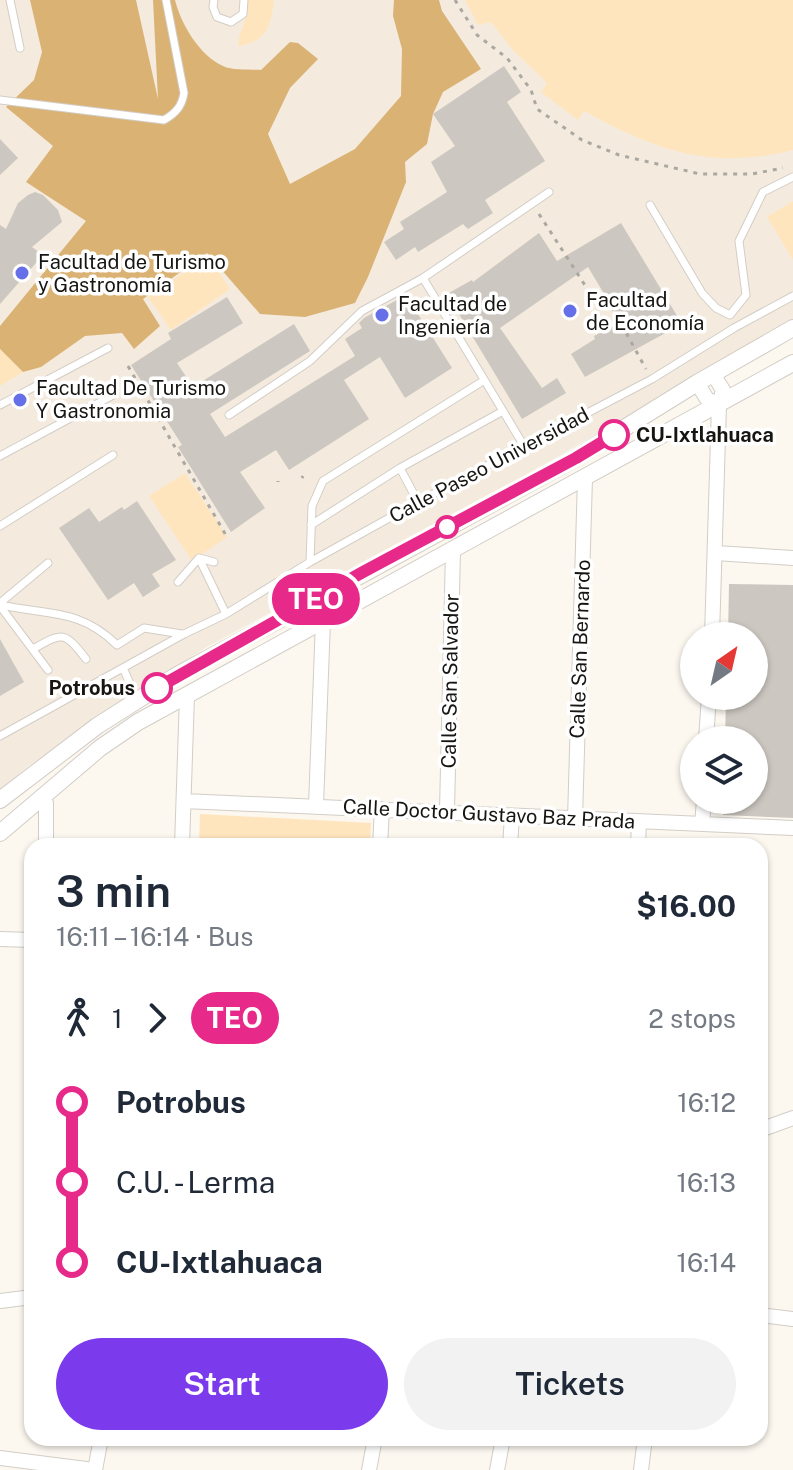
<!DOCTYPE html>
<html lang="en">
<head>
<meta charset="utf-8">
<style>
  body { margin:0; font-family:"Public Sans",sans-serif; background:#f2f2f3; color:#1f2937; height:100vh; display:flex; flex-direction:column; font-size:30px; white-space:nowrap }
  * { box-sizing:border-box; margin:0 }
  p { font-size:26px; color:#747a83 }
  .icon { flex:none; width:44px; height:44px; fill:none; stroke:currentColor; stroke-width:2; stroke-linecap:round; stroke-linejoin:round }
  .map { position:relative; flex:1; overflow:hidden }
  .details { position:absolute; left:24px; top:838px; width:744px; height:608px; display:flex; flex-direction:column; background:#fff; border-radius:24px; box-shadow:0 2px 6px #0004 }
  .details>* { flex:none }
  .badge { padding:0 16px; border-radius:26px; font-size:28px; line-height:52px }
  .needle { width:52px; rotate:34deg }
  .buttons { position:absolute; left:680px; top:622px; display:grid; gap:16px }
  .buttons a { display:grid; place-items:center; width:88px; height:88px; border-radius:50%; background:#fff; box-shadow:0 2px 6px #0004; font-size:40px }
  .map>.badge { position:absolute; translate:-50% -50%; box-shadow:0 0 0 4px #fff }
  .legs { display:flex; align-items:center; gap:12px; height:88px; padding:0 32px; font-size:26px }
  .legs p { margin-inline-start:auto }
  .headline { display:flex; align-items:center; justify-content:space-between; height:136px; padding:0 32px }
  h1 { font-size:44px; font-weight:600; line-height:60px }
  .cta { display:flex; gap:16px; margin-top:auto; padding:16px 32px }
  .cta a { flex:1; height:92px; border-radius:48px; background:#7c3aed; color:#fff; font-size:32px; font-weight:600; line-height:92px; text-align:center }
  .cta a+a { background:#f2f2f3; color:#1f2937 }
  ul { padding:0 32px; list-style:none }
  li { display:flex; align-items:center; gap:28px; height:80px; font-size:30px }
  li i { display:grid; place-items:center; width:12px; height:100%; margin:0 10px; background:currentColor }
  li i::after { content:''; width:20px; height:20px; margin:-10px; border:6px solid; border-radius:50%; background:#fff }
  li p { margin-inline-start:auto }
  li:first-child i { background:linear-gradient(#0000 50%,currentColor 0) }
  li:last-child i { background:linear-gradient(currentColor 50%,#0000 0) }
  .map>svg:first-child { display:block }
</style>
</head>
<body>
<div class="map">
<svg width="793" height="1470" viewBox="0 0 793 1470">
  <rect width="100%" height="100%" fill="#fcf8f0"/>
  <path fill="#f4ebde" d="M 0,0 L 793,0 L 793,322 L 531,472 L 205,648 L 29,766 L 0,790 Z"/>
  <path fill="#ffe5be" d="M 248,0 L 274,0 C 271,27 267,41 238,46 C 239,30 249,17 248,0 Z
    M 465,0 L 793,0 L 793,150 C 710,171 656,150 584,111 L 578,120 L 541,92 L 547,83 L 513,50 L 491,22 L 478,25 Z
    M 793,201 L 793,260 L 767,217 Z
    M 208,256 L 230,289 L 171,330 L 148,297 Z
    M 0,349 L 23,372 L 0,386 Z
    M 185,473 L 227,537 L 192,561 L 149,496 Z
    M 200,814 L 371,823 L 370,846 L 199,846 Z"/>
  <path fill="#dab274" d="M 30,0 L 136,0 L 158,99 L 153,0 L 175,0 C 181,24 199,55 223,66 C 233,71 250,69 261,70 L 290,42 L 298,43 L 318,59 L 290,88 L 268,134 L 290,184 L 355,149 L 401,96 L 402,49 L 393,16 L 394,0 L 439,0 L 442,11 L 481,69 L 443,92 L 433,114 L 427,144 L 405,162 L 406,182 L 368,277 L 355,303 L 305,317 L 260,314 L 207,253 L 143,299 L 160,326 L 134,349 L 122,333 L 85,336 L 41,367 L 23,372 L 0,349 L 0,326 L 86,221 L 26,182 L 53,146 L 6,107 L 34,80 L 42,52 Z"/>
  <path fill="#ccc7c0" d="M 504,66 L 521,92 L 507,102 L 545,161 L 485,200 L 493,213 L 468,229 L 463,224 L 418,252 L 415,247 L 396,260 L 384,242 L 404,229 L 400,222 L 447,192 L 431,162 L 455,146 L 433,114 Z
    M 0,139 L 18,158 L 0,175 Z
    M 35,192 L 43,195 L 58,210 L 62,222 L 32,247 L 43,255 L 0,304 L 0,225 L 6,229 L 18,203 L 28,195 Z
    M 621,223 L 682,324 L 585,377 L 571,354 L 595,339 L 594,336 L 621,322 L 588,267 L 500,328 L 542,388 L 557,378 L 566,393 L 522,419 L 447,294 L 472,280 L 473,282 L 539,233 L 557,261 Z
    M 406,295 L 452,368 L 405,398 L 380,357 L 344,380 L 369,419 L 289,470 L 276,450 L 240,472 L 265,508 L 231,532 L 178,447 L 182,445 L 131,365 L 171,339 L 168,333 L 227,297 L 243,323 L 177,363 L 193,387 L 294,324 L 310,351 L 210,414 L 225,437 L 355,356 L 345,339 L 362,328 L 359,323 L 364,318 Z
    M 137,501 L 176,560 L 152,574 L 160,586 L 143,597 L 134,583 L 108,600 L 59,528 L 89,508 L 99,522 L 122,507 L 124,510 Z
    M 729,584 L 793,585 L 793,818 L 723,815 L 724,800 L 754,800 L 754,740 L 725,740 L 726,696 L 754,696 L 754,636 L 728,636 Z
    M 0,639 L 24,682 L 0,696 Z"/>
  <g fill="none" stroke-linecap="round" stroke-linejoin="round">
    <defs>
      <path id="service" d="M 10,0 L 20,48
        M 214,0 L 213,7 L 217,17 L 231,22 L 243,14 L 244,0
        M 0,100 L 164,120 C 176,113 182,106 184,93 L 166,0
        M 650,205 L 702,293 L 716,308 L 730,315 L 746,295 L 739,241 L 763,192 L 793,177
        M 0,405 L 108,348
        M 503,411 L 524,446
        M 229,415 L 310,361 L 362,311 L 423,278
        M 0,456 L 115,394
        M 400,468 L 418,502
        M 311,525 L 400,468 L 503,411 L 423,278 L 549,192
        M 0,526 L 113,455
        M 199,558 L 226,614
        M 310,562 L 312,506 L 323,481 L 483,381
        M 178,582 L 199,558 L 214,562
        M 0,603 L 48,563
        M 0,605 C 46,615 80,608 117,645 L 144,628 L 182,634
        M 0,606 L 48,670
        M 33,649 C 63,632 64,631 86,659
        M 123,668 L 137,699
        M 0,736 L 184,634 L 226,614 L 310,562 L 418,502 L 652,379 L 734,328 L 793,296"/>
      <path id="minor" d="M 697,383 L 707,399 L 719,405
        M 716,553 L 793,558
        M 712,636 L 719,405 L 723,390 L 713,374
        M 706,740 L 709,696
        M 184,801 L 793,828
        M 316,805 L 323,621
        M 447,811 L 453,550
        M 575,819 L 585,478
        M 702,824 L 704,800
        M 46,846 L 46,803
        M 182,846 L 187,695
        M 380,846 L 382,809
        M 510,846 L 512,817
        M 638,846 L 639,822
        M 0,939 L 32,940
        M 760,1130 L 793,1118
        M 0,1301 L 32,1297
        M 760,1315 L 793,1319
        M 0,1458 L 94,1470
        M 95,1470 L 101,1438
        M 369,1470 L 375,1438
        M 497,1470 L 503,1438
        M 641,1470 L 645,1438"/>
      <path id="tertiary" d="M 0,800 L 97,726 L 174,677 L 576,458 L 697,383 L 793,328
        M 0,833 L 100,748 L 138,722 L 793,363"/>
    </defs>
    <use href="#service" stroke="#d2cdc6" stroke-width="9"/>
    <use href="#minor" stroke="#d2cdc6" stroke-width="16"/>
    <use href="#tertiary" stroke="#d2cdc6" stroke-width="18"/>
    <path stroke="#aba8a2" stroke-width="3" stroke-dasharray="4 6" stroke-linecap="butt" d="M 455,0 L 477,35 L 507,58 L 531,90 L 537,109 L 582,140 L 619,155 L 700,174 L 752,174 L 783,168
      M 539,214 L 599,307 L 608,300 L 646,369
      M 128,366 L 227,537
      M 302,478 L 303,476
      M 278,482 L 278,481"/>
    <use href="#service" stroke="#fff" stroke-width="7"/>
    <use href="#minor" stroke="#fff" stroke-width="14"/>
    <use href="#tertiary" stroke="#fff" stroke-width="16"/>
  </g>
  <g fill="none" stroke-linecap="round" stroke-linejoin="round">
    <defs>
      <path id="line-1" d="M 157,688 L 363,572 L 576,458 L 614,435"/>
    </defs>
    <use href="#line-1" stroke="#fff" stroke-width="18"/>
    <use href="#line-1" stroke="#e7298a" stroke-width="12"/>
  </g>
  <g fill="#656fe7" stroke="#fff" stroke-width="3">
    <circle cx="22" cy="273" r="8"/>
    <circle cx="570" cy="311" r="8"/>
    <circle cx="382" cy="315" r="8"/>
    <circle cx="20" cy="400" r="8"/>
  </g>
  <g fill="#fff" stroke="#e7298a" stroke-width="4">
    <circle cx="614" cy="435" r="14"/>
    <circle cx="447" cy="527" r="10"/>
    <circle cx="157" cy="688" r="14"/>
  </g>
  <g text-anchor="middle" stroke-width="7" stroke-linejoin="round" paint-order="stroke">
    <g font-size="20" fill="#161512" stroke="#fff" text-anchor="start">
      <text x="38" y="269">Facultad de Turismo<tspan x="38" dy="23">y Gastronomía</tspan></text>
      <text x="586" y="307">Facultad<tspan x="586" dy="23">de Economía</tspan></text>
      <text x="398" y="311">Facultad de<tspan x="398" dy="23">Ingeniería</tspan></text>
      <text x="36" y="395">Facultad De Turismo<tspan x="36" dy="23">Y Gastronomia</tspan></text>
    </g>
    <g font-size="20" font-weight="bold" fill="#161512" stroke="#fff" text-anchor="start">
      <text x="636" y="442">CU-Ixtlahuaca</text>
      <text x="135" y="695" text-anchor="end">Potrobus</text>
    </g>
    <g font-size="20" fill="#161512" stroke="#fff">
      <text transform="translate(489 465) rotate(-28)" y="7">Calle Paseo Universidad</text>
      <text transform="translate(580 649) rotate(-88)" y="7">Calle San Bernardo</text>
      <text transform="translate(450 681) rotate(-89)" y="7">Calle San Salvador</text>
      <text transform="translate(489 814) rotate(3)" y="7">Calle Doctor Gustavo Baz Prada</text>
    </g>
  </g>
</svg>
<div class="buttons">
<a><svg class="needle" viewBox="-14 -14 28 28"><path d="M0-13l5 13h-10z" fill="#e53935"/><path d="M0 13l5-13h-10z" fill="#747a83"/></svg></a>
<a><svg class="icon" aria-label="layers" viewBox="0 0 24 24"><path d="M12 4l9 5-9 5-9-5zM3 14l9 5 9-5"/></svg></a>
</div>
<b class="badge" style="left:316px;top:599px;background:#e7298a;color:#fff">TEO</b>
<section class="details">
<div class="headline"><div><h1>3 min</h1><p>16:11 – 16:14 · Bus</p></div><b>$16.00</b></div>
<div class="legs"><svg class="icon" aria-label="walk" viewBox="0 0 24 24"><circle cx="13" cy="4" r="2"/><path d="M13 8l-2 6 4 7M11 14l-3 7M7 12l3-4h3l4 4"/></svg>1<svg class="icon" aria-label="forward" viewBox="0 0 24 24"><path d="M9 5l7 7-7 7"/></svg><b class="badge" style="background:#e7298a;color:#fff">TEO</b><p>2 stops</p></div>
<ul>
<li><i style="color:#e7298a"></i><b>Potrobus</b><p>16:12</p></li>
<li><i style="color:#e7298a"></i><span>C.U. - Lerma</span><p>16:13</p></li>
<li><i style="color:#e7298a"></i><b>CU-Ixtlahuaca</b><p>16:14</p></li>
</ul>
<div class="cta"><a>Start</a><a>Tickets</a></div>
</section>
</div>
</body>
</html>
